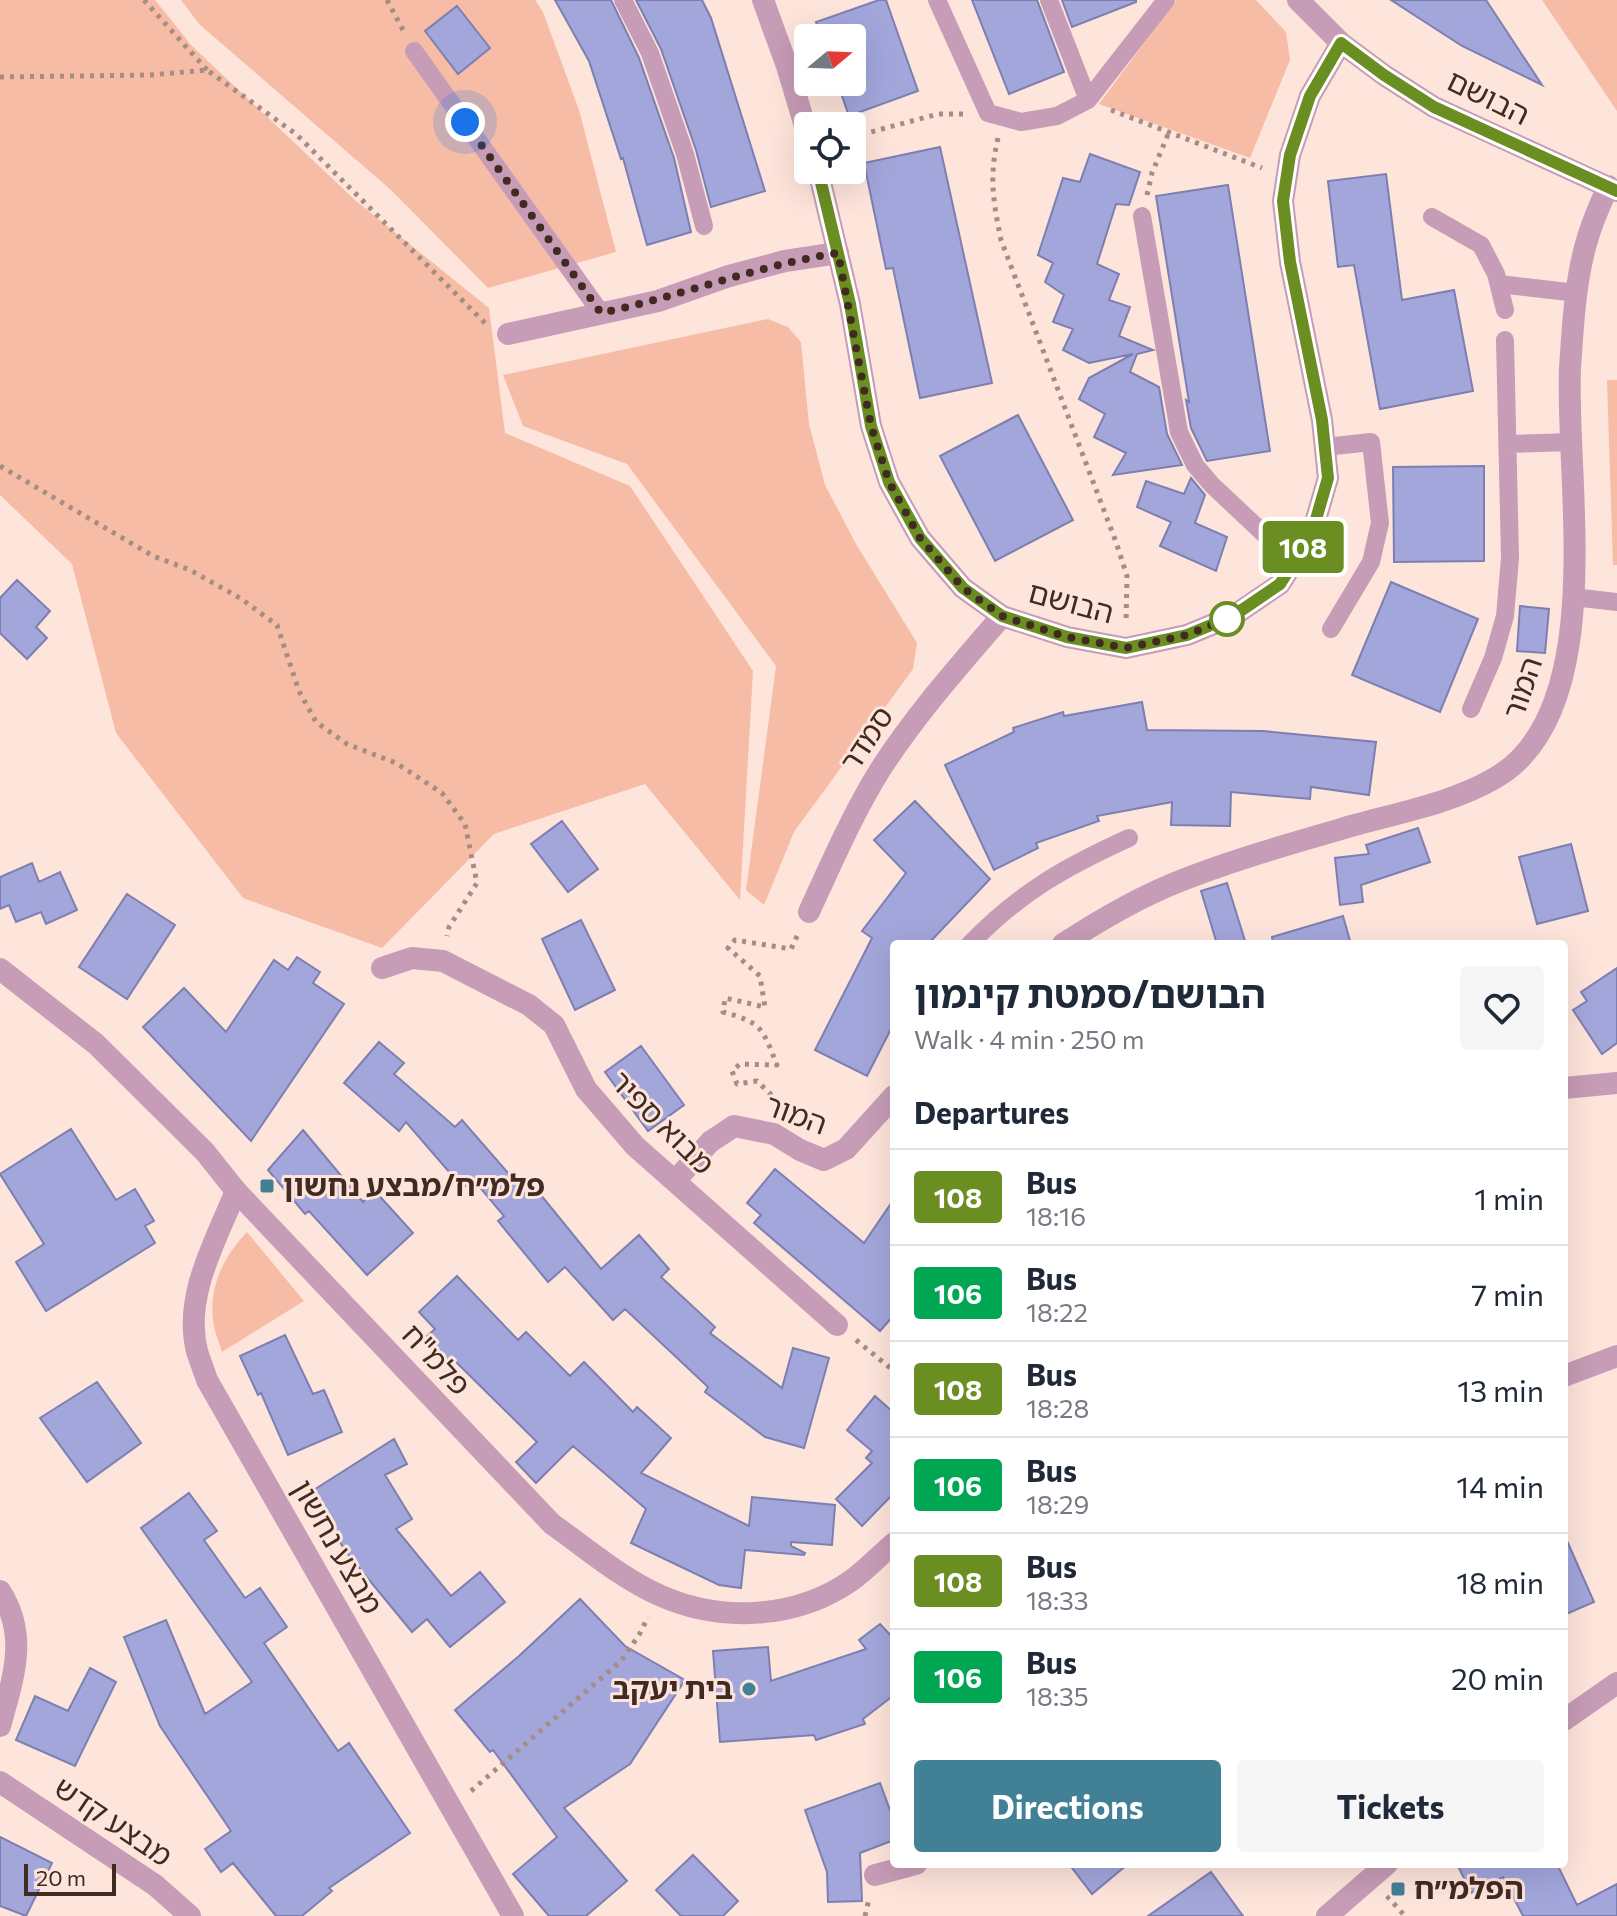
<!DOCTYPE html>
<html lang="en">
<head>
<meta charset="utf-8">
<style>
  body { margin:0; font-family:Commissioner,"Noto Sans Hebrew",sans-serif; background:#f6f6f7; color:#1f2937; height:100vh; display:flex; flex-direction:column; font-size:30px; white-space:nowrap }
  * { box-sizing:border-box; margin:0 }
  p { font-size:26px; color:#747a83 }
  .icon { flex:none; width:44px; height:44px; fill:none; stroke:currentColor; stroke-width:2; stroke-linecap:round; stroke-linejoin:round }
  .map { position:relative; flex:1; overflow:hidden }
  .side { position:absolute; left:890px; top:940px; width:678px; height:928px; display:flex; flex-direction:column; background:#fff; border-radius:8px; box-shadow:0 8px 32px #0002 }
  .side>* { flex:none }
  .badge { padding:0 16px; border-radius:6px; font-size:28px; line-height:52px }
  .needle { width:52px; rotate:71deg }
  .controls { position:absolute; left:794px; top:24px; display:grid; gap:16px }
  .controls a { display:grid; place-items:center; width:72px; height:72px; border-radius:8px; background:#fff; box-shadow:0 8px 32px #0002; font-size:40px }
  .scale { position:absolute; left:24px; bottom:20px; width:92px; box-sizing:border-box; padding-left:8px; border:4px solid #412a21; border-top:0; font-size:22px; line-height:28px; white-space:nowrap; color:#412a21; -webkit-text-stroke:6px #fee5dc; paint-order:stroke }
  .you { position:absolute; width:40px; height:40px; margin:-20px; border:6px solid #fff; border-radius:50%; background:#1a73e8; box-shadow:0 0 0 12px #1a73e833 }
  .map>.badge { position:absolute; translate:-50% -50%; box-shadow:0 0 0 4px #fff }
  h2 { padding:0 24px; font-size:30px; line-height:72px }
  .round { display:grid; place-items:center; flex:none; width:84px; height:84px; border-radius:8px; background:#f6f6f7 }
  .summary { display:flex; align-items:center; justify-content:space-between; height:136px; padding:0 24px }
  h1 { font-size:38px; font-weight:700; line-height:60px }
  .cta { display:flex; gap:16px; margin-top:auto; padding:16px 24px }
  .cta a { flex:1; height:92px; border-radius:8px; background:#418095; color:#fff; font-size:32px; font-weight:700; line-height:92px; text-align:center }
  .cta a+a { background:#f6f6f7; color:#1f2937 }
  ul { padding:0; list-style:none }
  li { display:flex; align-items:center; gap:24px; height:96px; padding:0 24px; border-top:2px solid #e0e1e3 }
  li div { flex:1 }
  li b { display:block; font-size:30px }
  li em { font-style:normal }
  li .badge { min-width:88px; font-weight:700; text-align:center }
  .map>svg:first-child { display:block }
</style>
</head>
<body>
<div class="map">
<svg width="1617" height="1916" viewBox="0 0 1617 1916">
  <rect width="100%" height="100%" fill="#fee5dc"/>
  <path fill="#f7bca6" d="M 0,0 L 155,0 L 192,46 L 356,201 L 489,308 L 505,433 L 630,486 L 753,671 L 740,900 L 645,784 L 494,834 L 382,948 L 243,898 L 116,733 L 72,564 L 0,495 Z
    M 181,0 L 535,0 L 543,12 L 579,110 L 616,252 L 488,288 L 391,190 L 199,24 Z
    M 1176,0 L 1256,0 L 1286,32 L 1290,60 L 1250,158 L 1099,104 Z
    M 1542,0 L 1617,0 L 1617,111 Z
    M 768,319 L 788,327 L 801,342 L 809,424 L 825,485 L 856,544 L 917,643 L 913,669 L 794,832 L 764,905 L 746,890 L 776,666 L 627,464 L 523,426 L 503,375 Z
    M 1607,380 L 1617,380 L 1617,565 L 1613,565 Z
    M 247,1232 L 304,1301 L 222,1352 C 219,1342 214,1331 213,1320 C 209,1286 224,1256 247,1232 Z"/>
  <path fill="#a3a6db" stroke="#7d7fb1" stroke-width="2" d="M 555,0 L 611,0 L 639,58 L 674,158 L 691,232 L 647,245 L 623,158 L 621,159 L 589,61 Z
    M 636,0 L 702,0 L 711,18 L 765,191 L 711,207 L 696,150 L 661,49 Z
    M 879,0 L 886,0 L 918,91 L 849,116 L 837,82 L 852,82 L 852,38 L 822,38 L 816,22 Z
    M 972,0 L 1037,0 L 1064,72 L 1009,94 Z
    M 1062,0 L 1136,0 L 1136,2 L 1072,27 Z
    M 1391,0 L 1486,0 L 1542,85 L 1462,46 Z
    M 457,6 L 490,48 L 458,74 L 425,31 Z
    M 940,147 L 992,383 L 920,398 L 893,268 L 886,269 L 864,163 Z
    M 1090,154 L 1140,172 L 1129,205 L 1116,204 L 1097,264 L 1119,274 L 1109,300 L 1130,307 L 1119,336 L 1153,350 L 1137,354 L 1130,372 L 1159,387 L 1167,434 L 1182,465 L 1113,475 L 1126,453 L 1094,437 L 1105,414 L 1079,399 L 1089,378 L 1133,354 L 1089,363 L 1063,350 L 1073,329 L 1053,322 L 1064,295 L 1045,282 L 1053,263 L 1038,255 L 1063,178 L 1080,182 Z
    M 1386,174 L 1402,300 L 1454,290 L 1473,391 L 1380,409 L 1354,265 L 1338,267 L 1328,181 Z
    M 1228,185 L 1270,451 L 1207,461 L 1191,428 L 1186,400 L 1189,402 L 1156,196 Z
    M 1018,415 L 1073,520 L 995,561 L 940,456 Z
    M 1484,466 L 1484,561 L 1394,562 L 1393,467 Z
    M 1191,478 L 1205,495 L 1195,523 L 1227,537 L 1216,571 L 1160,546 L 1171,522 L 1137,507 L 1146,481 L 1184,494 Z
    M 17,580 L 50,611 L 36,627 L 47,638 L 27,659 L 0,633 L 0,598 Z
    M 1391,582 L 1478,619 L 1440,712 L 1352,675 Z
    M 1520,606 L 1549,609 L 1545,653 L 1517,651 Z
    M 1142,702 L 1147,730 L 1263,731 L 1376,742 L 1369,795 L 1311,787 L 1310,799 L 1231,792 L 1230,826 L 1171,825 L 1172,802 L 1097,816 L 1099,821 L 1036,843 L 1038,848 L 994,870 L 945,765 L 1014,732 L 1013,728 L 1063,712 L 1064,716 Z
    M 915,801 L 990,879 L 928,944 L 894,944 L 894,1023 L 867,1076 L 815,1050 L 872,938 L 862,931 L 906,873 L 874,840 Z
    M 562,821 L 598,869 L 568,892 L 531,844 Z
    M 1418,828 L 1430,862 L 1361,885 L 1363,902 L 1340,905 L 1335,858 L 1369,854 L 1366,845 Z
    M 1571,844 L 1588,911 L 1537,924 L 1519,857 Z
    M 32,863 L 39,882 L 60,872 L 77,910 L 46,924 L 41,912 L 16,922 L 9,905 L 0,909 L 0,877 Z
    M 1227,883 L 1246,944 L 1217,944 L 1201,891 Z
    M 127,894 L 175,925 L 127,999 L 79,967 Z
    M 1343,916 L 1351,944 L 1273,944 L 1272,937 Z
    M 581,920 L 615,990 L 575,1010 L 542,939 Z
    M 297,957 L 320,972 L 313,983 L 344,1004 L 251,1141 L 143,1027 L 184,988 L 226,1032 L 274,960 L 288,970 Z
    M 1617,968 L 1617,1043 L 1602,1054 L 1573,1010 L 1587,1001 L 1581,992 Z
    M 379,1042 L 404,1063 L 394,1074 L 455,1127 L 462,1120 L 528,1196 L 536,1189 L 601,1269 L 639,1235 L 669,1269 L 661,1277 L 715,1327 L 710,1333 L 782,1388 L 793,1348 L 829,1358 L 804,1448 L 765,1437 L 705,1392 L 708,1387 L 625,1309 L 613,1320 L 565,1267 L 548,1282 L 498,1221 L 504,1216 L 473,1179 L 463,1188 L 406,1122 L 399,1131 L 344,1083 Z
    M 641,1046 L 684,1105 L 648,1131 L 605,1072 Z
    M 71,1129 L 116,1200 L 135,1189 L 154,1221 L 145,1226 L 155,1243 L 46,1311 L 16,1262 L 44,1244 L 0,1174 Z
    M 303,1130 L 363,1202 L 375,1191 L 413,1233 L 367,1275 L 309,1211 L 305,1214 L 268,1170 Z
    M 775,1169 L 864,1243 L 894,1199 L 894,1315 L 880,1331 L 754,1223 L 761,1215 L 747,1203 Z
    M 457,1276 L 518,1340 L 526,1332 L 570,1376 L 584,1362 L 633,1412 L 637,1407 L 671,1438 L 641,1473 L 749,1526 L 752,1497 L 835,1505 L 832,1545 L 791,1542 L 791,1546 L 805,1553 L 804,1555 L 745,1550 L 741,1588 L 719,1585 L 631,1543 L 646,1509 L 573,1446 L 536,1483 L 516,1462 L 537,1442 L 453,1359 L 450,1362 L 426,1337 L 435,1329 L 419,1312 Z
    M 285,1335 L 313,1394 L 324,1390 L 342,1432 L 288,1455 L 261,1393 L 258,1395 L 240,1356 Z
    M 97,1382 L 141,1443 L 87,1482 L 40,1418 Z
    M 875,1396 L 894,1413 L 894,1493 L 862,1526 L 836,1499 L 872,1463 L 866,1458 L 872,1451 L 847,1430 Z
    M 394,1439 L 407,1464 L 385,1475 L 412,1519 L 396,1529 L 451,1596 L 480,1572 L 505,1602 L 450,1647 L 427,1619 L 412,1632 L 346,1552 L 309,1493 Z
    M 189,1493 L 217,1531 L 204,1540 L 245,1598 L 260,1588 L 287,1627 L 264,1643 L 338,1751 L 349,1743 L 410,1833 L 329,1888 L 332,1891 L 302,1916 L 276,1916 L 233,1863 L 221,1872 L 205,1849 L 231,1831 L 160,1726 L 124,1637 L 166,1620 L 205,1714 L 252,1682 L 141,1528 Z
    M 1564,1534 L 1594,1602 L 1564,1615 Z
    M 580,1599 L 625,1646 L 685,1680 L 630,1764 L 564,1808 L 627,1881 L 586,1916 L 549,1916 L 513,1874 L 557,1837 L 493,1750 L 490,1752 L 455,1710 L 519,1656 Z
    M 880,1624 L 894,1639 L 894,1695 L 863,1719 L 865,1724 L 816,1740 L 814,1735 L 720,1742 L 713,1651 L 768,1647 L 771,1681 L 866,1649 L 859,1640 Z
    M 90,1668 L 116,1682 L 75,1766 L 16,1740 L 35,1696 L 68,1711 Z
    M 880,1783 L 894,1821 L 894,1840 L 860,1853 L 862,1901 L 828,1902 L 827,1872 L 805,1810 Z
    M 0,1837 L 52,1863 L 26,1916 L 0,1906 Z
    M 693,1855 L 738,1901 L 723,1916 L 681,1916 L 656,1890 Z
    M 1069,1864 L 1128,1864 L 1092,1894 Z
    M 1457,1864 L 1557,1864 L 1577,1905 L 1617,1884 L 1617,1916 L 1523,1916 L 1503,1877 L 1471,1893 Z
    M 1211,1872 L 1243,1916 L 1148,1916 Z"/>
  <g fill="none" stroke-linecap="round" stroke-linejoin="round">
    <path stroke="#a58d84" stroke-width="5" stroke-dasharray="4 6" stroke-linecap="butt" d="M 144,0 L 207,70
      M 387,0 L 404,32
      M 0,77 L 150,75 L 207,70 L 296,134 L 487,325
      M 1111,110 L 1262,168
      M 852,137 L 938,114 L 963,114
      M 998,138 C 989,176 993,201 1001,240 L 1116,542 L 1127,576 L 1126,623
      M 1147,195 L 1152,173 L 1169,132
      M 0,466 L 153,556 L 190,570 L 240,598 L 277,625 L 299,691 L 316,722 L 347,744 L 396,763 L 442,793 L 465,824 L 477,883 L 449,927 L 447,936
      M 786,1109 L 757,1081 L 737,1084 L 732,1071 L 740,1064 L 777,1065 C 762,1028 763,1023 723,1012 L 725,998 L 765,1007 L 760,976 L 728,948 L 735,940 L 791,949 L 799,932
      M 856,1340 L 894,1371
      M 471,1791 L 621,1661 L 639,1635 L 648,1617
      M 1387,1896 L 1405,1916
      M 865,1916 L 869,1899"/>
    <path stroke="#c79cb6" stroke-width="18" d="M 623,0 L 650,53 L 685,154 L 704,226
      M 937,0 L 988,113 L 1021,122 L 1057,116 L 1088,100 L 1166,0
      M 1049,0 L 1088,100
      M 414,51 L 601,313
      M 1142,216 L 1179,432 L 1195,465 L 1212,485 L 1294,562
      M 1432,217 L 1481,245 L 1496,274 L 1505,310
      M 1499,284 L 1577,293
      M 1508,444 L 1571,442
      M 1325,447 L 1371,442 L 1380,523 L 1371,562 L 1331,629
      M 1573,597 L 1617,602
      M 1471,709 L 1493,658 L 1505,616 L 1510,558 L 1505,340
      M 970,944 C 1019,893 1065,867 1129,838"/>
    <path stroke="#c79cb6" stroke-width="22" d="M 1341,43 L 1384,75 L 1434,107 L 1617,191
      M 508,334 L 658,301 L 729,276 L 785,261 L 838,253
      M 809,912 C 831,864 852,815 880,770 C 916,714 959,666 1002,616
      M 1063,944 C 1100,920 1139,897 1180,881 C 1232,860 1287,845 1341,829 C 1391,814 1449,805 1495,778 C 1610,712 1565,480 1570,368 C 1573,325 1575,279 1588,237 C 1593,220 1601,203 1608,186
      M 382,968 L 412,958 L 443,961 L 529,1005 L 554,1025 L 586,1089 L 635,1146 L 837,1325
      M 675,1181 L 710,1142 L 734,1126 L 774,1134 L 800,1150 L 824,1160 L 846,1149 L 894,1096
      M 236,1191 C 216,1240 183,1297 197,1351 C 200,1361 204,1371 207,1380 L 513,1916
      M 1564,1376 L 1617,1356
      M 0,1591 C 29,1636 13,1678 0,1726
      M 0,1782 L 155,1885 L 190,1916
      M 875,1875 L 916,1864"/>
    <path stroke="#c79cb6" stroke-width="22" d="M 763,0 L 787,66 L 808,136
      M 818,170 L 850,304 L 871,426 L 889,482 L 920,538 L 963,588 L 1002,616 L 1067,637 L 1126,648 L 1187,635 L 1233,616 L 1280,584 L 1312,533 L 1328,478 L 1322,420 L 1290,262 L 1283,201 L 1290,155 L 1310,96 L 1341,43 L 1298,0
      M 0,969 L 96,1044 L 205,1152 L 236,1191 L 552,1524 C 586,1548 621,1578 659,1595 C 721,1623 797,1619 852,1580 C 867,1569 880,1555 894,1543
      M 1564,1088 L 1617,1083
      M 1564,1720 L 1617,1683
      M 1327,1916 L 1387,1864"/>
  </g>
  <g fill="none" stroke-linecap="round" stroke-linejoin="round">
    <defs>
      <path id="line" d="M 818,170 L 850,304 L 871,426 L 889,482 L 920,538 L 963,588 L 1002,616 L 1067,637 L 1126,648 L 1187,635 L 1233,616 L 1280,584 L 1312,533 L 1328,478 L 1322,420 L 1290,262 L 1283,201 L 1290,155 L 1310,96 L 1341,43 L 1384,75 L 1434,107 L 1617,191"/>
    </defs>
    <use href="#line" stroke="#fff" stroke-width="18"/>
    <use href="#line" stroke="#6b8e23" stroke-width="12"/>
    <path stroke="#412a21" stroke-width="8" stroke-dasharray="0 14.4" d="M 465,122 L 601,313 C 682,296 755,266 838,253 L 871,426 L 889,482 L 920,538 L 963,588 L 1002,616 L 1067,637 L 1126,648 L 1187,635 L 1233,616 L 1227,619"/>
  </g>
  <circle fill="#fff" stroke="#6b8e23" stroke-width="4" cx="1227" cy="619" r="16"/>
  <g fill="#418095" stroke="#fee5dc" stroke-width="3">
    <rect x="259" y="1178" width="16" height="16" rx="4"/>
    <circle cx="749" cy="1689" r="8"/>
    <rect x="1390" y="1881" width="16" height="16" rx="4"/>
  </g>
  <g text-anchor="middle" stroke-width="6" stroke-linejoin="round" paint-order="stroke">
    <g font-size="30" fill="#412a21" stroke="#fee5dc">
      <text transform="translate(1488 98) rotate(26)" y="10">הבושם</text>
      <text transform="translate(1071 603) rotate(15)" y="10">הבושם</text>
      <text transform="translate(1523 688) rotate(-71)" y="10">המור</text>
      <text transform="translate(867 739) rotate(-57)" y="10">סמדר</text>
      <text transform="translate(796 1115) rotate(20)" y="10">המור</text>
      <text transform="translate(662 1123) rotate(45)" y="10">מבוא ספיר</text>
      <text transform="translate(436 1360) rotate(47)" y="10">פלמ"ח</text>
      <text transform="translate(337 1547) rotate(60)" y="10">מבצע נחשון</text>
      <text transform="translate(113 1822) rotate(34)" y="10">מבצע קדש</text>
    </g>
    <g font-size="30" font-weight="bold" fill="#412a21" stroke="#fee5dc" text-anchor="start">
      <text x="283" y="1196">פלמ״ח/מבצע נחשון</text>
      <text x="733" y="1699" text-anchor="end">בית יעקב</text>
      <text x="1414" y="1899">הפלמ״ח</text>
    </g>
  </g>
</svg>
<div class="controls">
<a><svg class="needle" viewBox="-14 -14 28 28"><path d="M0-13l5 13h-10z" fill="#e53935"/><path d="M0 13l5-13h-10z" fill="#747a83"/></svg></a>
<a><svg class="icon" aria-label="locate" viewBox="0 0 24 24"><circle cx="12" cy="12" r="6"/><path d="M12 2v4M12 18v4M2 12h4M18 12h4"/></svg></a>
</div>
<div class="scale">20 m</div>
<div class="you" style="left:465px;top:122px"></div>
<b class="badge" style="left:1303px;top:547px;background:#6b8e23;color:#fff">108</b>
<section class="side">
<div class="summary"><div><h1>הבושם/סמטת קינמון</h1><p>Walk · 4 min · 250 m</p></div><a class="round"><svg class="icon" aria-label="heart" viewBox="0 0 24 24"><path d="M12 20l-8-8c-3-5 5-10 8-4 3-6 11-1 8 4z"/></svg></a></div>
<h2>Departures</h2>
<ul>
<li><span class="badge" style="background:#6b8e23;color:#fff">108</span><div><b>Bus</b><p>18:16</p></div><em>1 min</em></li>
<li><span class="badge" style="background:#00a651;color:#fff">106</span><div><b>Bus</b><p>18:22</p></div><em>7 min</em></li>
<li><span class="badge" style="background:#6b8e23;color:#fff">108</span><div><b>Bus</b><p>18:28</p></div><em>13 min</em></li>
<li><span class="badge" style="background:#00a651;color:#fff">106</span><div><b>Bus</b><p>18:29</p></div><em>14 min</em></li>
<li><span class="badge" style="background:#6b8e23;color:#fff">108</span><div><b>Bus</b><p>18:33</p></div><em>18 min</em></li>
<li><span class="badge" style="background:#00a651;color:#fff">106</span><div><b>Bus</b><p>18:35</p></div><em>20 min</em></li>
</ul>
<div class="cta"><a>Directions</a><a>Tickets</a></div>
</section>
</div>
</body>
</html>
